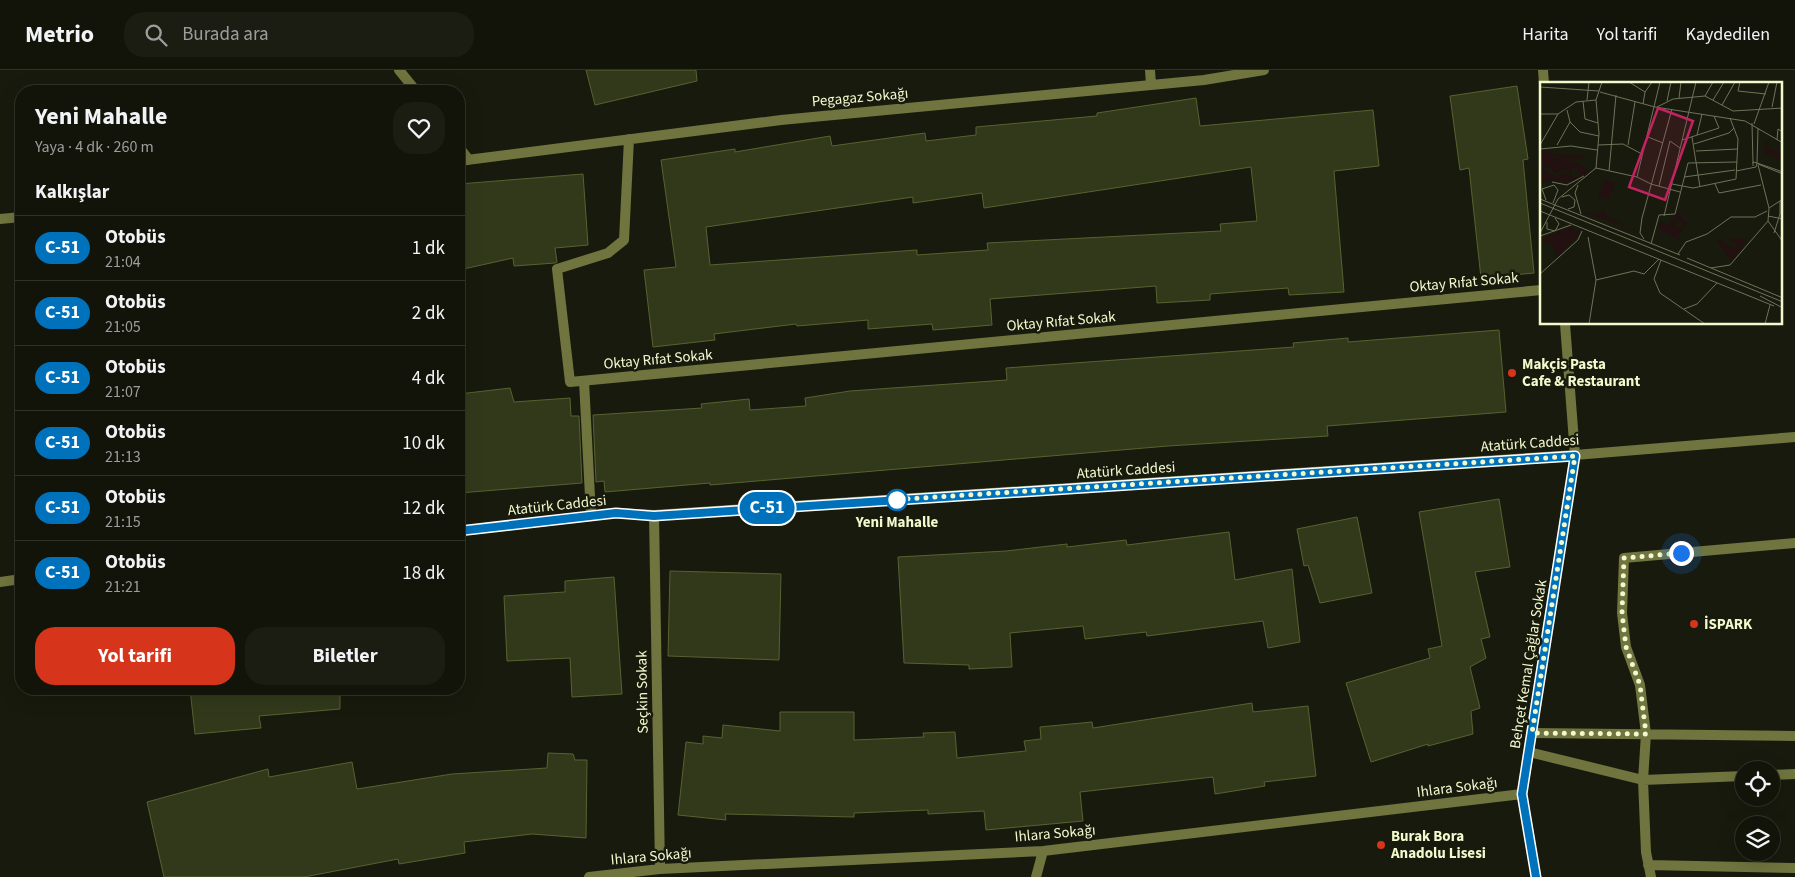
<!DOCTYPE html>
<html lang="tr">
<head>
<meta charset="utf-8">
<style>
  body { margin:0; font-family:"Source Sans 3",sans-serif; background:#1b1d13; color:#f1f3f6; height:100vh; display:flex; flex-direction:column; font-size:19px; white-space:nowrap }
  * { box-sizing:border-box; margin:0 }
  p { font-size:16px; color:#9c9e9c }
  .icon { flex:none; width:28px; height:28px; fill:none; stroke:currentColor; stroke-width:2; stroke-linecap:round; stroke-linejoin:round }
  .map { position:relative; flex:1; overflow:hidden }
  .drawer { position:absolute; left:15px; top:15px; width:450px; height:610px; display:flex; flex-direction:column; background:#12140a; border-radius:20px; box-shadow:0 5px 20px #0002,0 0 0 1px #31332b }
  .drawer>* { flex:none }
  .badge { padding:0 10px; border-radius:16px; font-size:18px; line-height:32px }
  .tools { position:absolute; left:1735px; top:691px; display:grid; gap:10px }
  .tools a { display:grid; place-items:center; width:45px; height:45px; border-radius:50%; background:#12140a; box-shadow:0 5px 20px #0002,0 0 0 1px #31332b; font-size:25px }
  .you { position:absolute; width:25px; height:25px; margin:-12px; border:4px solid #fff; border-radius:50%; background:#1a73e8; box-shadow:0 0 0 8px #1a73e833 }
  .map>.badge { position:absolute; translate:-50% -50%; box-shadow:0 0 0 2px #fff }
  h2 { padding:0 20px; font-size:19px; line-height:45px }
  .round { display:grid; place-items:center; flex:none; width:52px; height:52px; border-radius:20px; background:#1b1d13 }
  .head { display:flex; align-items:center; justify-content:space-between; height:85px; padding:0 20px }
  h1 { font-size:24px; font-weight:700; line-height:38px }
  .cta { display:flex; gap:10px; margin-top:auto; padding:10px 20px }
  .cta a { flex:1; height:58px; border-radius:20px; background:#d6341b; color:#fff; font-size:20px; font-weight:700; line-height:58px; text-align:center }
  .cta a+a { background:#1b1d13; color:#f1f3f6 }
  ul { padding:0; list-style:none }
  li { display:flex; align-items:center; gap:15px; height:65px; padding:0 20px; border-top:1px solid #31332b }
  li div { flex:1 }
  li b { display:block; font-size:19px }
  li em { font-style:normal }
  li .badge { min-width:55px; font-weight:700; text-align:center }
  header { display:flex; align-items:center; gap:30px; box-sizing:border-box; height:70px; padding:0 25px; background:#12140a; border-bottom:1px solid #31332b }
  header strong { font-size:24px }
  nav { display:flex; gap:28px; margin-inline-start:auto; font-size:18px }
  .search { width:350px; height:45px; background:#1b1d13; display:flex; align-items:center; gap:12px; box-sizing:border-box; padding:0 18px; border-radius:20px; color:#9c9e9c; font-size:19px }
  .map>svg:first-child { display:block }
</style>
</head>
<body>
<header>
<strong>Metrio</strong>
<div class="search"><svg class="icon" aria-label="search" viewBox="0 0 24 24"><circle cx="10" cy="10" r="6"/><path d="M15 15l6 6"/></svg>Burada ara</div>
<nav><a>Harita</a><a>Yol tarifi</a><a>Kaydedilen</a></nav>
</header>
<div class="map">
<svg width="1795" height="807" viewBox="0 0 1795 807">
  <rect width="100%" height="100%" fill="#181a0d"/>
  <path fill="#32391b" stroke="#576230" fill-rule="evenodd" d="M 586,0 L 696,0 L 697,11 L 595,35 Z
    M 1517,16 L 1528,89 L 1523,90 L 1534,203 L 1481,208 L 1469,98 L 1460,100 L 1450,26 Z
    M 1196,28 L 1200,56 L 1373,40 L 1379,96 L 1334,101 L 1344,222 L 1289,225 L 1288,218 L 1210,224 L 1210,230 L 1157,233 L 1156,216 L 990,229 L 992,255 L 933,260 L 932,254 L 868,259 L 868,250 L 797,256 L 796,254 L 714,264 L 715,270 L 653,277 L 644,200 L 676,197 L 661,90 L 735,79 L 735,82 L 830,66 L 832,76 L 925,63 L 926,71 L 976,65 L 976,57 L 1097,46 L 1097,43 ZM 1251,97 L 1257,151 L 1220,154 L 1221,161 L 987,173 L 988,180 L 917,185 L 917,180 L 710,195 L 706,157 L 913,127 L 913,133 L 982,123 L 984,138 Z
    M 583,104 L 588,175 L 555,178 L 557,192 L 555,193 L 514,196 L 513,188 L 459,200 L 459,114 Z
    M 1499,260 L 1506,342 L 1327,356 L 1328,366 L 1168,376 L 710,415 L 710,413 L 605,422 L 604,411 L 596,412 L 593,345 L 702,338 L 701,334 L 749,329 L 750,340 L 806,336 L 805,328 L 850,321 L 1007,310 L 1006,298 L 1294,277 L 1293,273 L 1348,268 L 1348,272 Z
    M 510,318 L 514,332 L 570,328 L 571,346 L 579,346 L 582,413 L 459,423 L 459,324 Z
    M 1499,429 L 1510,497 L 1475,502 L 1490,567 L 1481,569 L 1486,588 L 1470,597 L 1480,638 L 1471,641 L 1473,664 L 1428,676 L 1428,674 L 1371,692 L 1346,613 L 1430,588 L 1428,579 L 1442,576 L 1419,442 Z
    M 1357,447 L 1372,523 L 1320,533 L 1308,495 L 1304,496 L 1297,459 Z
    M 1229,462 L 1235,510 L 1292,499 L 1300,572 L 1268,578 L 1263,551 L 1147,566 L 1146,562 L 1085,569 L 1083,556 L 1010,563 L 1012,597 L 969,599 L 969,595 L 904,593 L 898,487 L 1006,481 L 1067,474 L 1067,477 L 1126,470 L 1127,475 Z
    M 670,501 L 781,504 L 779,590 L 668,586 Z
    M 614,507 L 622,624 L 572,627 L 570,588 L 507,591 L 504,526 L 565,522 L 565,511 Z
    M 190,619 L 340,619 L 340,639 L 259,646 L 261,658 L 195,664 Z
    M 1252,633 L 1253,642 L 1308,636 L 1316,706 L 1264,712 L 1265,716 L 1215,724 L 1213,707 L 1080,722 L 1083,751 L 986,760 L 984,741 L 928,744 L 928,740 L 854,743 L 854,747 L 725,744 L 726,750 L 678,745 L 686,672 L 703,674 L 703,666 L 722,668 L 723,655 L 780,661 L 780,642 L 854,642 L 854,670 L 924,667 L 923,663 L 955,662 L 957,688 L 1026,681 L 1024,671 L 1041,669 L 1040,657 L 1092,652 L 1093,658 Z
    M 548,683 L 573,684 L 575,690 L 587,690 L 586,768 L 532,764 L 464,772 L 465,783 L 399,794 L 398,789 L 304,807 L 164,807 L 147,732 L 268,699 L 269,707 L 352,692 L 357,719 L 452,704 L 547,698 Z"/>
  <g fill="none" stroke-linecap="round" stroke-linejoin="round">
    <path stroke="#70743e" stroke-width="10" d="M 1532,663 L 1795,666
      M 1529,682 L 1643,710 L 1744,706
      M 1771,705 L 1795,704
      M 1648,795 L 1795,798
      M 1651,807 L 1646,782 L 1643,710 L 1646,664 L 1640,615 L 1626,577 L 1622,543 L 1624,488 L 1795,473"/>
    <path stroke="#70743e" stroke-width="10" d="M 399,0 L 416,21
      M 1150,0 L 1151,15
      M 1543,0 L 1544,14
      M 629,69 L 624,170 L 608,183 L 557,199 L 570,312 L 1541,220
      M 459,77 L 469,90
      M 459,91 L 781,50 L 1204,10 L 1264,0
      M 0,149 L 21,147
      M 584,311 L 591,446
      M 654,445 L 660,799
      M 589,807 L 660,799 L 1043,781 L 1522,724
      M 1036,807 L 1043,781
      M 1536,807 L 1522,724 L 1575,385 L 1565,254"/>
    <path stroke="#70743e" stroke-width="10" d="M 459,461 L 616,443 L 654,445 L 1575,385 L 1795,367
      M 0,512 L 21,509"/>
  </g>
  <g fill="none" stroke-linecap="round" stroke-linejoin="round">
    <defs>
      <path id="line" d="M 459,461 L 616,443 L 654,446 L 1575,386 L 1522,724 L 1536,807"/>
    </defs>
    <use href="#line" stroke="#fff" stroke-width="11"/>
    <use href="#line" stroke="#0072bc" stroke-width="8"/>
    <path stroke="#f2f9cd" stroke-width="5" stroke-dasharray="0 9" d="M 897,430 L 889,430 L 1575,386 L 1532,663 L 1646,664 L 1640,615 L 1626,577 L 1622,543 L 1624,488 L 1681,483"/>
  </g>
  <g fill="#d6341b" stroke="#181a0d" stroke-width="2">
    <circle cx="1512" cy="303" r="5"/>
    <circle cx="1694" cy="554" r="5"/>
    <circle cx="1381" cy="775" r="5"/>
  </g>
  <circle fill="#fff" stroke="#0072bc" stroke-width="2.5" cx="897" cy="430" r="10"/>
  <g text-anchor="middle" stroke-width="5" stroke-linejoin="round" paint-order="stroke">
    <g font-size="15" fill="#f2f9cd" stroke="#181a0d">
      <text transform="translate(860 27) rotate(-5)" y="5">Pegagaz Sokağı</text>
      <text transform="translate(1464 212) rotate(-5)" y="5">Oktay Rıfat Sokak</text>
      <text transform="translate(1061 251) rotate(-5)" y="5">Oktay Rıfat Sokak</text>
      <text transform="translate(658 289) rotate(-5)" y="5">Oktay Rıfat Sokak</text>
      <text transform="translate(1530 373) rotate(-4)" y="5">Atatürk Caddesi</text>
      <text transform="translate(1126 400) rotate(-4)" y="5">Atatürk Caddesi</text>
      <text transform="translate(557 435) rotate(-6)" y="5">Atatürk Caddesi</text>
      <text transform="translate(1528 594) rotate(-81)" y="5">Behçet Kemal Çağlar Sokak</text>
      <text transform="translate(642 622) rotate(-91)" y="5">Seçkin Sokak</text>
      <text transform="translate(1457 717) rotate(-7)" y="5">Ihlara Sokağı</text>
      <text transform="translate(1055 763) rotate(-5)" y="5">Ihlara Sokağı</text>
      <text transform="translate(651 786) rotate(-5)" y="5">Ihlara Sokağı</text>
    </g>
    <g font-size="15" font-weight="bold" fill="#f2f9cd" stroke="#181a0d" text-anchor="start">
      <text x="1522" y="299">Makçis Pasta<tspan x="1522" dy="17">Cafe &amp; Restaurant</tspan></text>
      <text x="1704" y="559">İSPARK</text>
      <text x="1391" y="771">Burak Bora<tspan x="1391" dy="17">Anadolu Lisesi</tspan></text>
    </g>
    <g font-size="15" font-weight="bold" fill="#f2f9cd" stroke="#181a0d">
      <text x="897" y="457">Yeni Mahalle</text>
    </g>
  </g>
  <g transform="translate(1540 12)">
    <rect width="242" height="242" fill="#181a0d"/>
    <path d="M 225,59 L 230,61 L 227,66 L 242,71 L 242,78 L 224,71 ZM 0,68 L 20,73 L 43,73 L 42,78 L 16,74 L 11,84 L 6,86 L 0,80 ZM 19,75 L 32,77 L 32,92 L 23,87 L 16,91 L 11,88 L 14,78 ZM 35,79 L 50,89 L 27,101 L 11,98 L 0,103 L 0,84 L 17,96 L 21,90 L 37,95 L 40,91 L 32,84 ZM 65,97 L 76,102 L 68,118 L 58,114 ZM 64,128 L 70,136 L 95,148 L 58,135 L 62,130 L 56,135 L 41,129 L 53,132 ZM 137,130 L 148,141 L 138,154 L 143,161 L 117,145 L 120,140 L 130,143 L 132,136 L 134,136 L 139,142 L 131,142 L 142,147 L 144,142 L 135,135 ZM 29,145 L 41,151 L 17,175 L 11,160 L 6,162 L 1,157 ZM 175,155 L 194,167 L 198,162 L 189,158 L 192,155 L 207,159 L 191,180 Z" fill="#231111"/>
    <path fill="none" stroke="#6f735a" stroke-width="1" d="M 89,0 L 105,10M 200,0 L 198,9 L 226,12M 0,5 L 59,9M 60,10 L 115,25 L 205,39 L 243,61M 165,14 L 173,0M 139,16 L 141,0M 47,18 L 49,0M 173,18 L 184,0M 43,19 L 45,37 L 58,41M 127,19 L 131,0M 103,22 L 105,10 L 112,0M 182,23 L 195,0M 117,25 L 133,17 L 165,14 L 193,29 L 243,26M 232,25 L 237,0M 27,28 L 30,40 L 40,50 L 59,54M 0,32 L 18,32 L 36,20 L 56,18M 212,41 L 213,81M 214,42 L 229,0M 157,53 L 162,32M 108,55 L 123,61M 152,55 L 160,105M 142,58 L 179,46 L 174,34M 237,58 L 238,47 L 243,50M 154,62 L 189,51 L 194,46M 0,63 L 18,32M 17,63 L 30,40M 58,63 L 83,62 L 102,72M 88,63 L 95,20M 0,67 L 31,64 L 57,68M 156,69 L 198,67M 217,81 L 218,46M 217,81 L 243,90M 218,82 L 243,92M 218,83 L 229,126 L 228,139 L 243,160M 56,86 L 97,95 L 111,102 L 140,110M 69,89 L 76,13M 196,89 L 216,85 L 217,81 L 213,80 L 213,84M 97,95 L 120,0M 144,95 L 195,88M 12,100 L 27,103 L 44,94M 132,102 L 153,106 L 196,97 L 198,57 L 190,36M 175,102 L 179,111 L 221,103M 38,103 L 35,111 L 41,132M 119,104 L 130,59 L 140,66M 22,115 L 29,113 L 35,118 L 34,125 L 28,127M 0,117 L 140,173M 6,118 L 2,107 L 14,103 L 18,108 L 13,121M 0,121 L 243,220M 229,126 L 243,117M 0,129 L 234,224M 124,134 L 156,0M 228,134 L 243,137M 102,136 L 132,27M 102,136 L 100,151 L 104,157M 7,140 L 7,147 L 15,149 L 19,142 L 15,136M 0,151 L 18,117 L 56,86 L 59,52 L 56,18 L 62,0M 234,151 L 240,132 L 240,119M 0,154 L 31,143M 48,155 L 56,198 L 49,242M 111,162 L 119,133 L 135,132 L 148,81 L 197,80M 138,172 L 146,160 L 167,152 L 191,135 L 215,135 L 227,129M 147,176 L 243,216M 121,178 L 114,197 L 120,211 L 165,242M 171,186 L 190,183 L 228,139M 0,192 L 38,158 L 42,149M 56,198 L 94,189 L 104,192 L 119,177M 220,214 L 243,226M 144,227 L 157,222 L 177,201M 225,242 L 230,223"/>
    <path fill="#c42361" fill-opacity="0.15" stroke="#c42361" stroke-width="2.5" d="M 118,26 L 153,39 L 125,118 L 89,105 Z"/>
    <rect width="242" height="242" fill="none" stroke="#f2f9cd" stroke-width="2.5"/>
  </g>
</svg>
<div class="tools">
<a><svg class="icon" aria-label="locate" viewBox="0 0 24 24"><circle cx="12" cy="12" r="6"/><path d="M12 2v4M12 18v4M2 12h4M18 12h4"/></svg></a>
<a><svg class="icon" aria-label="layers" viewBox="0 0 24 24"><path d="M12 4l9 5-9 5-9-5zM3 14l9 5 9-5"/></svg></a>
</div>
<div class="you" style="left:1681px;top:483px"></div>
<b class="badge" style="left:767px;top:438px;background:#0072bc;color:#fff">C-51</b>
<section class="drawer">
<div class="head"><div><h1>Yeni Mahalle</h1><p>Yaya · 4 dk · 260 m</p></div><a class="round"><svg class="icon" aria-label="heart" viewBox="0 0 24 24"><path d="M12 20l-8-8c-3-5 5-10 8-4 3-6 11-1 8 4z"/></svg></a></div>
<h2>Kalkışlar</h2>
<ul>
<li><span class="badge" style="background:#0072bc;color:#fff">C-51</span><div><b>Otobüs</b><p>21:04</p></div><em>1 dk</em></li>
<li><span class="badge" style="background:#0072bc;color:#fff">C-51</span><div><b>Otobüs</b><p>21:05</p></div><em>2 dk</em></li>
<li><span class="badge" style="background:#0072bc;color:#fff">C-51</span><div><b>Otobüs</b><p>21:07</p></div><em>4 dk</em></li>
<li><span class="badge" style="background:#0072bc;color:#fff">C-51</span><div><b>Otobüs</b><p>21:13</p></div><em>10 dk</em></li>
<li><span class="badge" style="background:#0072bc;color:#fff">C-51</span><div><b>Otobüs</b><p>21:15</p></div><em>12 dk</em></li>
<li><span class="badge" style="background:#0072bc;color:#fff">C-51</span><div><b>Otobüs</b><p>21:21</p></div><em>18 dk</em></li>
</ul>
<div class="cta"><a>Yol tarifi</a><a>Biletler</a></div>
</section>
</div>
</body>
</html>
